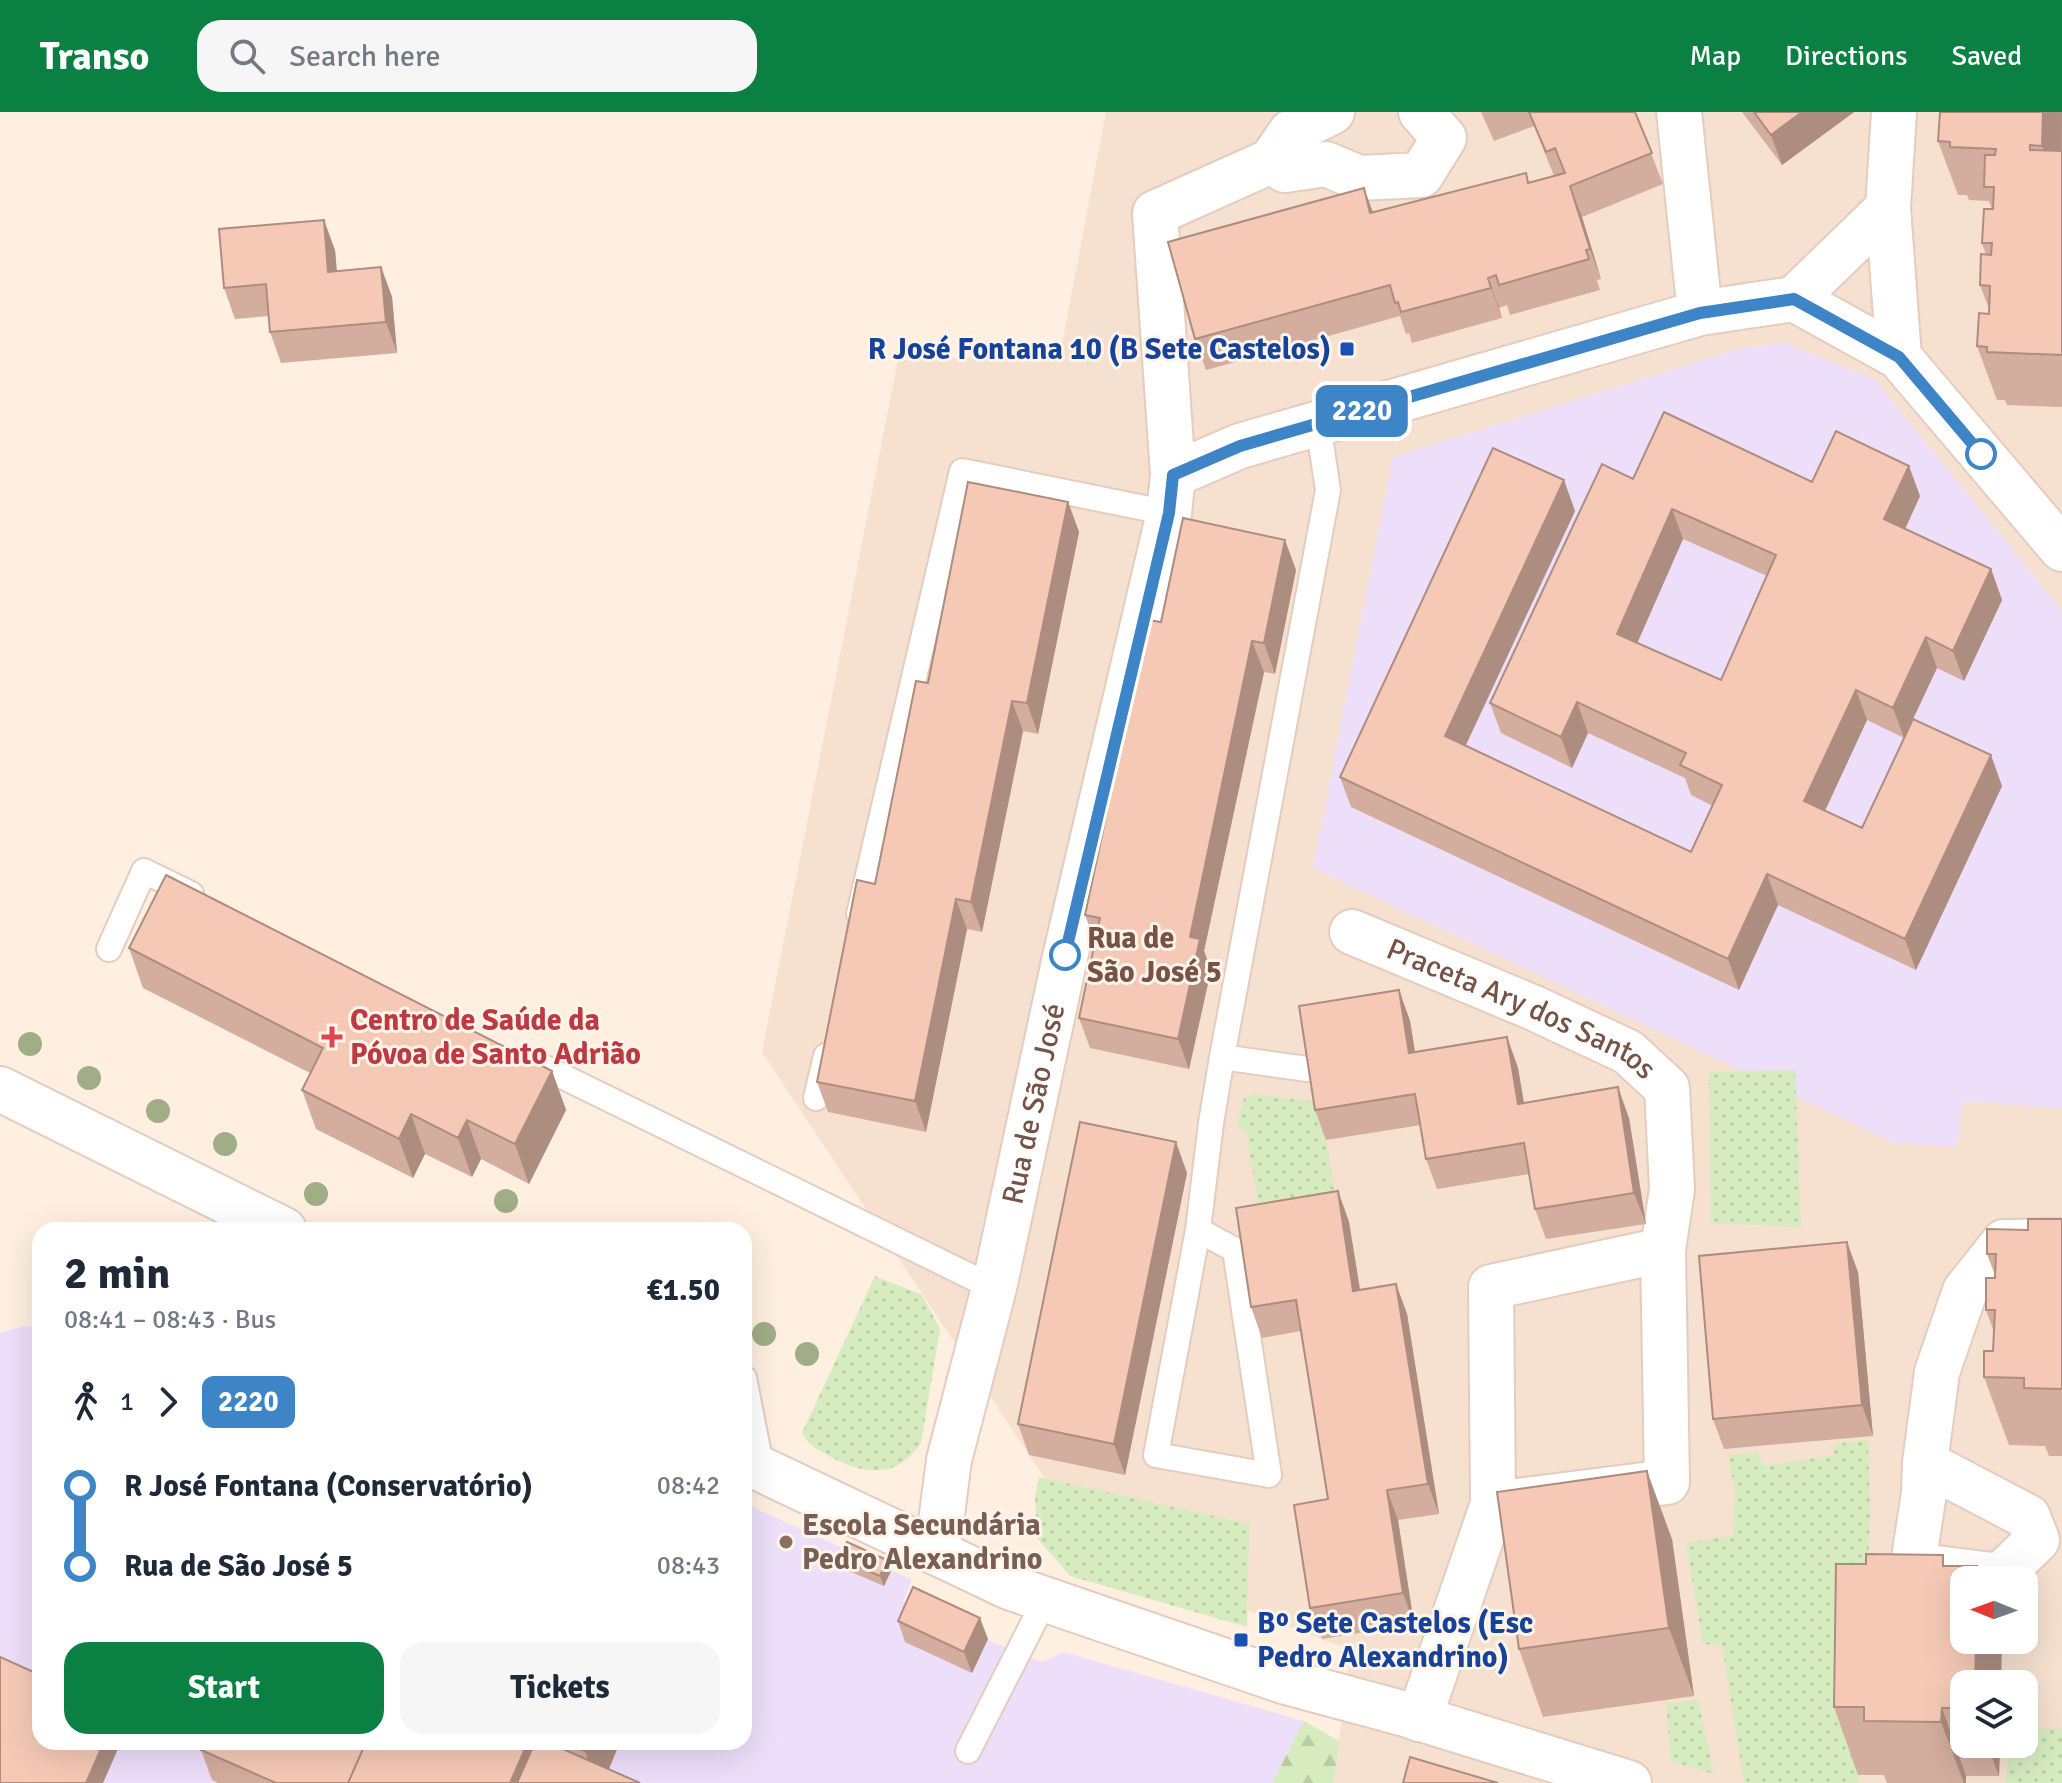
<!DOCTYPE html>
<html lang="en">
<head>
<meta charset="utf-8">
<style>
  body { margin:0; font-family:Signika,sans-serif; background:#f6f6f7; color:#1f2937; height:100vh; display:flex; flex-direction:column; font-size:30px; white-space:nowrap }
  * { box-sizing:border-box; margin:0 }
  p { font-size:26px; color:#747a83 }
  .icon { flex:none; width:44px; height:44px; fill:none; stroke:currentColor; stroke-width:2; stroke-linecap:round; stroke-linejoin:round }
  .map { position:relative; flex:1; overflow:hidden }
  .panel { position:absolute; left:32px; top:1110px; width:720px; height:528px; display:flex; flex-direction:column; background:#fff; border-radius:24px; box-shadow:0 8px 32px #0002 }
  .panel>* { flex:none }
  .badge { padding:0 16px; border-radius:12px; font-size:28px; line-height:52px }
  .needle { width:52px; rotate:271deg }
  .tools { position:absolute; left:1950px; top:1454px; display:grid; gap:16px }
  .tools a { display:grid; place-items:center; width:88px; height:88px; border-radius:16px; background:#fff; box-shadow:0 8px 32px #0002; font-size:40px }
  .map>.badge { position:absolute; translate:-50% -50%; box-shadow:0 0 0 4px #fff }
  .legs { display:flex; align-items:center; gap:12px; height:88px; padding:0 32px; font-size:26px }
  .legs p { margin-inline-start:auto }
  .summary { display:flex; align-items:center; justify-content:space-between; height:136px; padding:0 32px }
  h1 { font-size:44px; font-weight:800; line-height:60px }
  .button { display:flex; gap:16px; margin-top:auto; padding:16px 32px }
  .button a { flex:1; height:92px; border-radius:24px; background:#0b8043; color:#fff; font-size:32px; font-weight:800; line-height:92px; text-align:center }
  .button a+a { background:#f6f6f7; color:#1f2937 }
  ul { padding:0 32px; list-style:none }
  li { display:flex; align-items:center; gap:28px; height:80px; font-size:30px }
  li i { display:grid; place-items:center; width:12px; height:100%; margin:0 10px; background:currentColor }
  li i::after { content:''; width:20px; height:20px; margin:-10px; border:6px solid; border-radius:50%; background:#fff }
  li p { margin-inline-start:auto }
  li:first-child i { background:linear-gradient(#0000 50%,currentColor 0) }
  li:last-child i { background:linear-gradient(currentColor 50%,#0000 0) }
  header { display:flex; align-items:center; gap:48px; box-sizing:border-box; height:112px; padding:0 40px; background:#0b8043; color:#fff }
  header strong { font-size:38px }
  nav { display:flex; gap:44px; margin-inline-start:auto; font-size:28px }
  .search { width:560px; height:72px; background:#f6f6f7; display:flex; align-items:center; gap:20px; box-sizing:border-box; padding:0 28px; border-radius:24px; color:#747a83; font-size:30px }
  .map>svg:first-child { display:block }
</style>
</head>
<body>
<header>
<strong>Transo</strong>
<div class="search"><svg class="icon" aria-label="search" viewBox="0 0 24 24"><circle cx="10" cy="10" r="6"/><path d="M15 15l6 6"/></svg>Search here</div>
<nav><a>Map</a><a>Directions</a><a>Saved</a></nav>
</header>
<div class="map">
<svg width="2062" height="1671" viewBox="0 0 2062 1671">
  <defs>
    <pattern id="green-dots" width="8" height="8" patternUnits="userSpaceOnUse" patternTransform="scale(2)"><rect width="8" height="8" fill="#d6ecbe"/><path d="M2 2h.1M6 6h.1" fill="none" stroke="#bbcca5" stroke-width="1.8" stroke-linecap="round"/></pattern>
    <pattern id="forest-firs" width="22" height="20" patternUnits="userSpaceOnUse" patternTransform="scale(2)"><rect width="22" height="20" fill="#d6ecbe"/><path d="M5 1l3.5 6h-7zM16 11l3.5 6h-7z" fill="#bbcca5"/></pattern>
  </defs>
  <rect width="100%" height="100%" fill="#feefe1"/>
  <path fill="#f6e0cf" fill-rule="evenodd" d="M 1106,0 L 2062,0 L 2062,1671 L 1334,1671 L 1350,1538 L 1092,1438 L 762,940 L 898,248 L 1060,243 ZM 1964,1468 L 2024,1468 L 2024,1528 L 1964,1528 ZM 1964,1572 L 2024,1572 L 2024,1632 L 1964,1632 Z"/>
  <path fill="#eddefa" d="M 1784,231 L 1874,267 L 2062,498 L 2062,997 L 1963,989 L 1957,1035 L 1894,1031 L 1313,756 L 1393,345 L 1739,237 Z
    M 25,1214 L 40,1216 L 40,1630 L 744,1630 L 744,1391 L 912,1468 L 903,1489 L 1017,1541 L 1043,1550 L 1063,1540 L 1304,1609 L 1272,1671 L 0,1671 L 0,1221 Z"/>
  <path fill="url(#green-dots)" d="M 1795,958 L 1801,1115 L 1711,1111 L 1709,960 Z
    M 1253,982 L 1317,990 L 1326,1028 L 1337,1097 L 1261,1107 L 1246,1019 L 1237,1016 L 1244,986 Z
    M 875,1164 L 922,1183 L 940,1217 L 921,1331 C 897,1367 865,1363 831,1345 C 817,1337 810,1335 802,1321 Z
    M 1868,1328 L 1870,1403 L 1858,1671 L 1744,1671 L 1722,1533 L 1703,1532 L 1686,1431 L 1733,1424 L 1735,1379 L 1728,1343 L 1757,1341 L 1765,1354 L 1835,1343 L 1833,1332 Z
    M 1039,1365 L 1249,1412 L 1247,1515 L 1070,1464 L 1037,1426 L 1035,1384 Z
    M 1698,1588 L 1714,1662 L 1671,1649 L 1666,1591 Z
    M 2024,1617 L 2062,1617 L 2062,1671 L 2006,1671 L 2009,1632 L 2024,1632 Z"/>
  <path fill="url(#forest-firs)" d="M 1304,1609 L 1339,1629 L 1334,1671 L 1272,1671 Z"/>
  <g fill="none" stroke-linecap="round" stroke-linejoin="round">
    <defs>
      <path id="service" d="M 859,802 L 962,359 L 1169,401
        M 109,837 L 144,759 L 191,782
        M 1222,945 L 1307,957
        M 525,946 L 994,1176
        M 816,986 L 826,944
        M 1198,1118 L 1235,1138 L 1269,1363 L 1156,1343 L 1198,1118 L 1211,1011 L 1222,945 L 1328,378 L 1318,312
        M 744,1266 L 762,1358
        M 968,1639 L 1045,1488"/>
      <g id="minor">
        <path d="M 1679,0 L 1700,201"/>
        <path d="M 1894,0 L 1888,96 L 1899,245"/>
        <path d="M 1271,49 L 1285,58 L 1326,52 L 1359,66 L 1421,63 L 1444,26 L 1421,0"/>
        <path d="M 1794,187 L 1888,96"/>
        <path d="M 1173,363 L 1240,334 L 1700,201 L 1794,187 L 1899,245 L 2062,437"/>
        <path id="s1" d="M 1352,820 L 1534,896 L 1628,940 L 1667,976 L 1672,1077 L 1663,1138"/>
        <path d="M 1925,1351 L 2028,1405 L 2037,1428 L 2000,1464 L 1913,1453 L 1924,1381 L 1925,1351 L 1937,1260 L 1965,1179 L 2004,1130 L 2062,1129"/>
        <path id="s2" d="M 937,1441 L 949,1348 L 994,1176 L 1065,845 L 1169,401 L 1173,363 L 1155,101 L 1271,49 L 1291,20 L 1332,0"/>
        <path d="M 1419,1607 L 1493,1392 L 1491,1175 L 1663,1138 L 1667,1370 L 1493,1392"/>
      </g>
      <path id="tertiary" d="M 0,977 L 284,1118
        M 744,1349 L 1009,1475 L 1283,1569 L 1405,1602 L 1629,1671"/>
    </defs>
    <use href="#service" stroke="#e5ccbf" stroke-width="28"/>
    <use href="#minor" stroke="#e5ccbf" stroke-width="48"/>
    <use href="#tertiary" stroke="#e5ccbf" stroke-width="48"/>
    <use href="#service" stroke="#fff" stroke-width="24"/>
    <use href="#minor" stroke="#fff" stroke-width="44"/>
    <use href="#tertiary" stroke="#fff" stroke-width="44"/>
  </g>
  <g fill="#a0ae86">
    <circle cx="30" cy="932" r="12"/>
    <circle cx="89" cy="966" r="12"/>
    <circle cx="158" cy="999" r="12"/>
    <circle cx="225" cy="1032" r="12"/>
    <circle cx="316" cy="1082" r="12"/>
    <circle cx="506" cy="1089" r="12"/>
    <circle cx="764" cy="1222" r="12"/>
    <circle cx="807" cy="1242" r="12"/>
  </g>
  <path fill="#d3ad9d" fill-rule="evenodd" d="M 1481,0 L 1635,0 L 1663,72 L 1582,105 L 1601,167 L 1597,168 L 1600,178 L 1510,203 L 1507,193 L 1499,196 L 1502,206 L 1412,231 L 1409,221 L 1406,222 L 1400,204 L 1206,258 L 1195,227 L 1373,101 L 1526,61 L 1529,70 L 1554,64 L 1534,14 L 1494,29 Z
    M 1742,0 L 1854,0 L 1782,53 Z
    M 2062,0 L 2062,295 L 2007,293 L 2005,288 L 1997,288 L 1977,234 L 1989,202 L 1989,197 L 1980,173 L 1986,143 L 1982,131 L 1992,97 L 1989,89 L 1969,88 L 1967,83 L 1958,83 L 1938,29 Z
    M 335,138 L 337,159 L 381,155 L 392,185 L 397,241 L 281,251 L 270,220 L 269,204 L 235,207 L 224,176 Z
    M 1633,367 L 1812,370 L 1920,384 L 1905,417 L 1991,457 L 2002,488 L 1964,569 L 1937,556 L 1913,607 L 2002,674 L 1916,858 L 1778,793 L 1739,878 L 1351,695 L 1340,665 L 1575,399 L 1466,633 L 1691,740 L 1713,694 L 1691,683 L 1685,666 L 1588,621 L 1572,656 L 1501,621 L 1490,591 ZM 1683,427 L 1767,464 L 1721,568 L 1637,531 ZM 1867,608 L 1904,626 L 1862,716 L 1825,699 Z
    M 1068,390 L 1079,420 L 1038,622 L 1023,619 L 982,820 L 967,817 L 926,1020 L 828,1000 L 817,970 L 875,772 L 928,571 Z
    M 1296,458 L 1275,562 L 1264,560 L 1204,839 L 1211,858 L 1189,957 L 1090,936 L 1079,906 L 1095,830 L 1085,803 L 1161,510 Z
    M 129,836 L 552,959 L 566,998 L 529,1072 L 481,1047 L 472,1065 L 425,1042 L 413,1066 L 316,1017 L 302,978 L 310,961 L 143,876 Z
    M 1399,878 L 1410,909 L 1415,940 L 1507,925 L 1518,956 L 1524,991 L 1629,1006 L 1646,1112 L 1546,1127 L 1535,1097 L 1529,1062 L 1437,1077 L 1426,1047 L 1421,1013 L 1326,1028 L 1315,998 Z
    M 1187,1061 L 1125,1363 L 1029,1343 L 1018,1312 Z
    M 1338,1079 L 1349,1110 L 1360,1178 L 1396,1172 L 1407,1202 L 1439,1402 L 1398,1408 L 1414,1512 L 1322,1527 L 1310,1496 L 1328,1387 L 1301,1219 L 1262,1226 L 1251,1195 Z
    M 2062,1107 L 2062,1344 L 2049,1344 L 2045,1334 L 2009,1333 L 1984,1265 L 1993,1239 L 1994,1220 L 1986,1198 L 1996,1166 L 1987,1142 L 2028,1118 Z
    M 1858,1160 L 1873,1324 L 1724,1337 L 1713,1307 Z
    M 1672,1427 L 1694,1584 L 1543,1605 L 1519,1537 Z
    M 840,1447 L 887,1448 L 891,1459 L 884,1474 L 844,1457 Z
    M 898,1509 L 988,1527 L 972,1561 L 905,1530 Z
    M 1964,1572 L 1964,1632 L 2000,1632 L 1999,1664 L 1966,1664 L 1966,1671 L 1887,1671 L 1884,1663 L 1858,1663 L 1834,1595 Z
    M 205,1630 L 620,1630 L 609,1657 L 640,1671 L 218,1671 L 212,1668 L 201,1638 Z"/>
  <path fill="#ac8d7f" d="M 1802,0 L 1854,0 L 1782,53 L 1771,23 Z
    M 2043,0 L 2062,0 L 2061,87 L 2042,34 Z
    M 1570,74 L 1582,105 L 1601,167 L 1590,137 Z
    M 1364,76 L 1375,106 L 1370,101 Z
    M 324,108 L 335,138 L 339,190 L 328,160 Z
    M 381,155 L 392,185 L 397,241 L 386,210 Z
    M 1488,166 L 1499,196 L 1502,206 L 1491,176 Z
    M 1909,354 L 1920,384 L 1896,437 L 1884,407 Z
    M 1564,368 L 1575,399 L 1456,654 L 1445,624 Z
    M 1068,390 L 1079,420 L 1038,622 L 1027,591 Z
    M 1672,397 L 1683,427 L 1628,552 L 1617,522 Z
    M 1285,428 L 1296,458 L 1275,562 L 1264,531 Z
    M 1991,457 L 2002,488 L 1964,569 L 1953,539 Z
    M 1926,525 L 1937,556 L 1904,626 L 1893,596 Z
    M 1252,529 L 1264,560 L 1204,839 L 1211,858 L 1189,957 L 1178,927 L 1190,825 Z
    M 1856,578 L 1867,608 L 1815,720 L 1804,689 Z
    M 1012,589 L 1023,619 L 982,820 L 971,790 Z
    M 1577,590 L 1588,621 L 1572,656 L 1561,625 Z
    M 1991,643 L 2002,674 L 1916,858 L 1905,827 Z
    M 1767,762 L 1778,793 L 1739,878 L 1728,847 Z
    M 956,787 L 967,817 L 926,1020 L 915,989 Z
    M 1399,878 L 1410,909 L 1420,972 L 1409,941 Z
    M 1507,925 L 1518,956 L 1529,1022 L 1518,992 Z
    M 552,959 L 566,998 L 529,1072 L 515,1032 Z
    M 1618,975 L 1629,1006 L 1646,1112 L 1634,1081 Z
    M 411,1002 L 425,1042 L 413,1066 L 399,1027 Z
    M 467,1008 L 481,1047 L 472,1065 L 458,1026 Z
    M 1176,1030 L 1187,1061 L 1125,1363 L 1114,1332 Z
    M 1338,1079 L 1349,1110 L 1365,1209 L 1353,1179 Z
    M 1847,1130 L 1858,1160 L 1873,1324 L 1862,1293 Z
    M 1396,1172 L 1407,1202 L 1439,1402 L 1428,1372 Z
    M 1647,1359 L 1672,1427 L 1694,1584 L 1669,1516 Z
    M 1387,1378 L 1398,1408 L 1414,1512 L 1403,1481 Z
    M 887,1448 L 891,1459 L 884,1474 L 880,1464 Z
    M 1977,1454 L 1982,1468 L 1977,1468 Z
    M 980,1506 L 988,1527 L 972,1561 L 964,1540 Z
    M 1976,1528 L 2002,1528 L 2001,1572 L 1975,1572 Z
    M 1942,1596 L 1966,1664 L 1966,1671 L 1964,1671 L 1941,1610 Z
    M 104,1630 L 121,1630 L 103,1671 L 86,1671 Z
    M 528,1630 L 538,1630 L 541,1671 L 510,1671 Z
    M 589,1630 L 620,1630 L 603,1671 L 596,1671 L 585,1639 Z
    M 1987,1632 L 2000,1632 L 1999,1664 Z"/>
  <path fill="#f5c9b6" stroke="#ac8d7f" stroke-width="2" fill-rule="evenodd" d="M 1529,0 L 1635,0 L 1652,41 L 1570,74 L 1590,137 L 1586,138 L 1589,147 L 1499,173 L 1496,163 L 1488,166 L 1491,176 L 1401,200 L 1398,190 L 1395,191 L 1390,173 L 1195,227 L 1168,130 L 1364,76 L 1370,101 L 1526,61 L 1528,71 L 1565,61 L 1555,36 L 1546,40 Z
    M 1754,0 L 1802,0 L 1771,23 Z
    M 1940,0 L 2043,0 L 2042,34 L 2030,33 L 2030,38 L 2062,39 L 2062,243 L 1987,240 L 1987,235 L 1977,234 L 1979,201 L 1989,202 L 1990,174 L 1980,173 L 1981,142 L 1991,143 L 1992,131 L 1982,131 L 1984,97 L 1993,97 L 1994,75 L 1984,75 L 1985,43 L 1995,43 L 1996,37 L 1950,35 L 1950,30 L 1938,29 Z
    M 324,108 L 328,160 L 381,155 L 386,210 L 270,220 L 266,172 L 224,176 L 219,117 Z
    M 1664,300 L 1812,370 L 1836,319 L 1909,354 L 1884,407 L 1991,457 L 1953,539 L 1926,525 L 1893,596 L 1856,578 L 1804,689 L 1862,716 L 1913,607 L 1991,643 L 1905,827 L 1767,762 L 1728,847 L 1340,665 L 1493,336 L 1564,368 L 1445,624 L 1691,740 L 1722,673 L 1680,653 L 1686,641 L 1577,590 L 1561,625 L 1490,591 L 1602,352 L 1633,367 ZM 1672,397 L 1776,443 L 1721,568 L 1617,522 Z
    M 968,370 L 1068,390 L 1027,591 L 1012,589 L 971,790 L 956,787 L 915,989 L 817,970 L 857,768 L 875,772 L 916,569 L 928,571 Z
    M 1183,406 L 1285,428 L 1264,531 L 1252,529 L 1190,825 L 1200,827 L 1178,927 L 1079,906 L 1100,806 L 1085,803 L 1148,508 L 1161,510 Z
    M 166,763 L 552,959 L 515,1032 L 467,1008 L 458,1026 L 411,1002 L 399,1027 L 302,978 L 323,936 L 129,836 Z
    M 1399,878 L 1409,941 L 1507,925 L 1518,992 L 1618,975 L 1634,1081 L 1535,1097 L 1524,1031 L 1426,1047 L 1415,982 L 1315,998 L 1299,894 Z
    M 1080,1010 L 1176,1030 L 1114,1332 L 1018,1312 Z
    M 1338,1079 L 1353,1179 L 1396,1172 L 1428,1372 L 1387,1378 L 1403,1481 L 1310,1496 L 1294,1393 L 1328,1387 L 1296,1188 L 1251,1195 L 1236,1096 Z
    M 2028,1107 L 2062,1107 L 2062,1277 L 2024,1276 L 2024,1266 L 1984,1265 L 1984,1239 L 1993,1239 L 1995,1198 L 1986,1198 L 1986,1166 L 1995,1166 L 1996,1142 L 1987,1142 L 1987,1117 L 2028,1118 Z
    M 1847,1130 L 1862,1293 L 1713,1307 L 1699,1144 Z
    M 1647,1359 L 1669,1516 L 1519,1537 L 1497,1380 Z
    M 847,1430 L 887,1448 L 880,1464 L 840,1447 Z
    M 1866,1442 L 1943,1443 L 1943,1454 L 1977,1454 L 1977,1468 L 1964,1468 L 1964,1528 L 1976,1528 L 1975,1572 L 1964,1572 L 1964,1596 L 1942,1596 L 1941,1610 L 1864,1609 L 1864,1595 L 1834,1595 L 1836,1452 L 1866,1452 Z
    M 913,1475 L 980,1506 L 964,1540 L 898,1509 Z
    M 0,1545 L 40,1563 L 40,1630 L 104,1630 L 86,1671 L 0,1671 Z
    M 205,1630 L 366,1630 L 348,1671 L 276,1671 L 201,1638 Z
    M 366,1630 L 528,1630 L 510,1671 L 348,1671 Z
    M 535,1630 L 547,1630 L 640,1671 L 517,1671 Z
    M 563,1630 L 589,1630 L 585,1639 Z
    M 1410,1645 L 1498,1671 L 1403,1671 Z"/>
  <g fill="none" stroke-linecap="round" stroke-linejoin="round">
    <defs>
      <path id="line-1" d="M 1065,843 L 1169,401 L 1173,363 L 1240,334 L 1700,201 L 1794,187 L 1899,245 L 1981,342"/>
    </defs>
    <use href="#line-1" stroke="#fff" stroke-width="18"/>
    <use href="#line-1" stroke="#3d85c6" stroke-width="12"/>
  </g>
  <g fill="#1a4fb4" stroke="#fff4e9" stroke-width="3">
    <rect x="1339" y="229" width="16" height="16" rx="4"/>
    <rect x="1233" y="1520" width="16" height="16" rx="4"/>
  </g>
  <g fill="#fff" stroke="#3d85c6" stroke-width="4">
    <circle cx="1981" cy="342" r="14"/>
    <circle cx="1065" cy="843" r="14"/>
  </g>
  <path fill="#e0444e" stroke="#fff4e9" stroke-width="3" d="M328 913h8v8h8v8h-8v8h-8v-8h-8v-8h8z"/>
  <circle fill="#8d6e63" stroke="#fff4e9" stroke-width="3" cx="786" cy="1430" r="8"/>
  <g text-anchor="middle" stroke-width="6" stroke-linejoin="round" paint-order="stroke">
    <g font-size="30" font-weight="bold" fill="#164399" stroke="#fff4e9" text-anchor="end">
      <text x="1331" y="247">R José Fontana 10 (B Sete Castelos)</text>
      <text x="1257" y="1521" text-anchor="start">Bº Sete Castelos (Esc<tspan x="1257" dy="34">Pedro Alexandrino)</tspan></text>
    </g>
    <g font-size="30" font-weight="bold" fill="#775246" stroke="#fff4e9" text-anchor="start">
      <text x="1087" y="836">Rua de<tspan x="1087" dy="34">São José 5</tspan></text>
    </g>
    <g font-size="30" fill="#775246" stroke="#fff4e9">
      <text dy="10" stroke="none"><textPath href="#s1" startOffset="186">Praceta Ary dos Santos</textPath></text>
      <text dy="10" stroke="none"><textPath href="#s2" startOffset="460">Rua de São José</textPath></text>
    </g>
    <g font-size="30" font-weight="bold" fill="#be3a42" stroke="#fff4e9" text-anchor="start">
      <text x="350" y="918">Centro de Saúde da<tspan x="350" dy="34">Póvoa de Santo Adrião</tspan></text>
    </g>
    <g font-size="30" font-weight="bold" fill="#785e54" stroke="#fff4e9" text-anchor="start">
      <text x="802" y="1423">Escola Secundária<tspan x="802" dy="34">Pedro Alexandrino</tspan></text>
    </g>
  </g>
</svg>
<div class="tools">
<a><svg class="needle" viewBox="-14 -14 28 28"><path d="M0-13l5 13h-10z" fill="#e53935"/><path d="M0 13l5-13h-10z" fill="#747a83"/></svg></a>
<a><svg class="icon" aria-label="layers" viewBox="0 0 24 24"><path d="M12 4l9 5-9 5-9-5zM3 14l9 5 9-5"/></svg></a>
</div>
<b class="badge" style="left:1362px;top:299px;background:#3d85c6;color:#fff">2220</b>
<section class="panel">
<div class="summary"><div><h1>2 min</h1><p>08:41 – 08:43 · Bus</p></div><b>€1.50</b></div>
<div class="legs"><svg class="icon" aria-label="walk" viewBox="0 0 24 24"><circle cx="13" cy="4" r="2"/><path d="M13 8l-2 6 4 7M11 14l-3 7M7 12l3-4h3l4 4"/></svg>1<svg class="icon" aria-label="forward" viewBox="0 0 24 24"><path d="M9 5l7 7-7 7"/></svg><b class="badge" style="background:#3d85c6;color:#fff">2220</b></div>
<ul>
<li><i style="color:#3d85c6"></i><b>R José Fontana (Conservatório)</b><p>08:42</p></li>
<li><i style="color:#3d85c6"></i><b>Rua de São José 5</b><p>08:43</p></li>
</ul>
<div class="button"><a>Start</a><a>Tickets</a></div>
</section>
</div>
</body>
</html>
